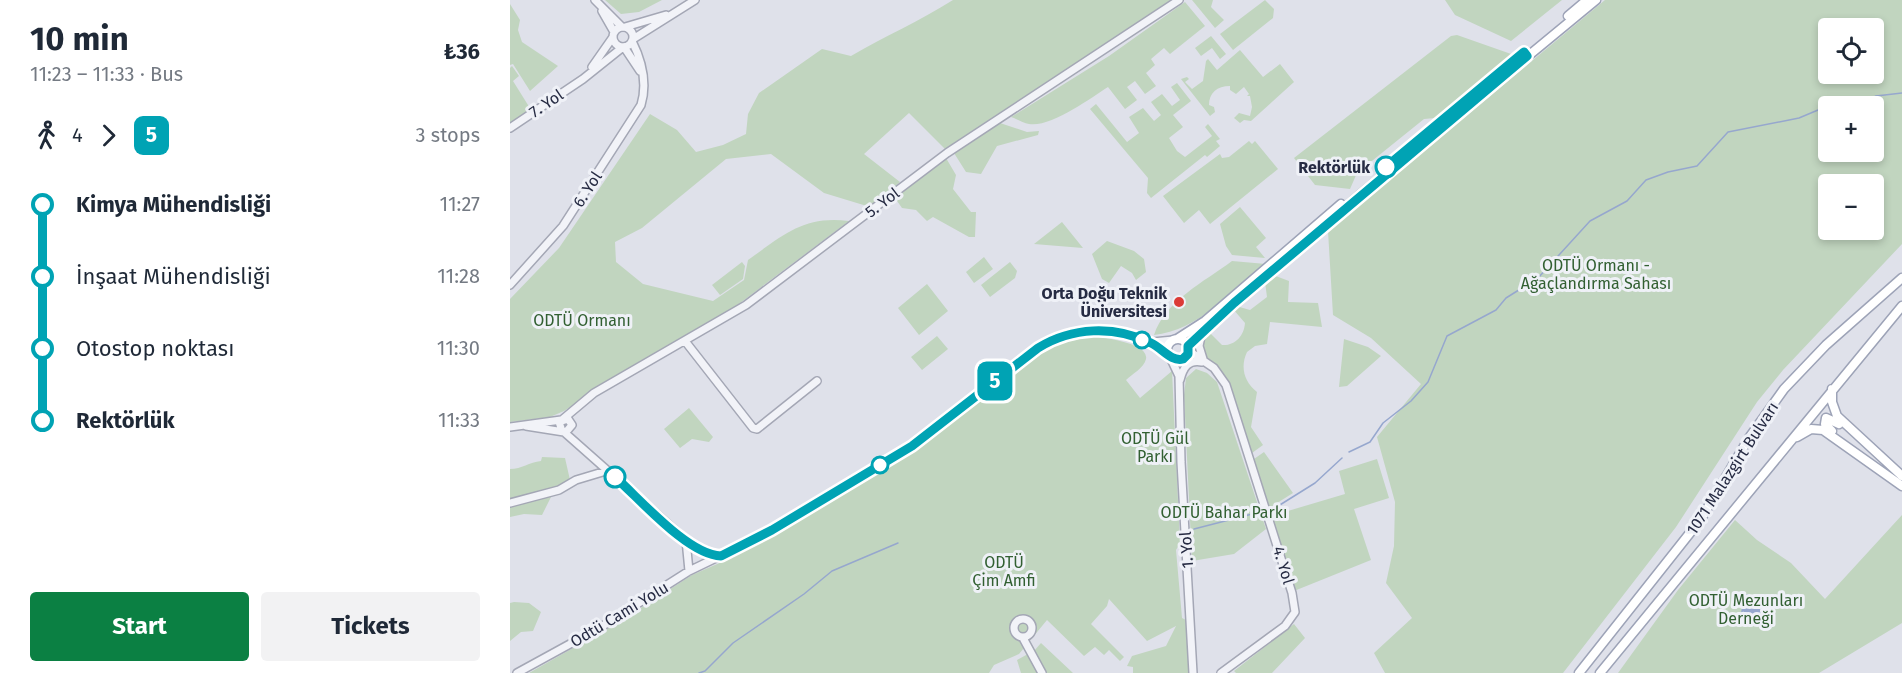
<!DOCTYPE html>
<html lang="en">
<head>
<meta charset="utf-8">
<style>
  body { margin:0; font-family:"Fira Sans",sans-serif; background:#f2f2f3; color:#1f2937; height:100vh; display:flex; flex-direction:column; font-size:22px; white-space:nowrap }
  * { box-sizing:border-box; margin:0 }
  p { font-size:20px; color:#747a83 }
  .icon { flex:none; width:33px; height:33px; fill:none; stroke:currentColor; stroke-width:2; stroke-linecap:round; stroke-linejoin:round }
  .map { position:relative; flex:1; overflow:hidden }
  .details { display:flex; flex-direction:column; background:#fff; width:510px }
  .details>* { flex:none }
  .badge { padding:0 12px; border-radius:9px; font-size:21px; line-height:39px }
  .controls { position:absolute; left:1308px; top:18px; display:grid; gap:12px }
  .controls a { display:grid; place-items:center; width:66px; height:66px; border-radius:6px; background:#fff; box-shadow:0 3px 9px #0003; font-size:30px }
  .map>.badge { position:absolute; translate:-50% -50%; box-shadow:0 0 0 3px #fff }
  .legs { display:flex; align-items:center; gap:9px; height:66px; padding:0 30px; font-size:20px }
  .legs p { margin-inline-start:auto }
  .summary { display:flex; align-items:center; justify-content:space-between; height:102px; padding:0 30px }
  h1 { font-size:33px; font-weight:700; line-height:45px }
  .cta { display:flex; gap:12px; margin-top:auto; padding:12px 30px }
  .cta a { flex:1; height:69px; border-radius:6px; background:#0b8043; color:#fff; font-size:24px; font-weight:700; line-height:69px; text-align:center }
  .cta a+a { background:#f2f2f3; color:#1f2937 }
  ul { padding:0 30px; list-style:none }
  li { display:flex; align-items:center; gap:21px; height:72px; font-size:22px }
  li i { display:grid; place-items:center; width:9px; height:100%; margin:0 8px; background:currentColor }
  li i::after { content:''; width:15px; height:15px; margin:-8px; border:4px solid; border-radius:50%; background:#fff }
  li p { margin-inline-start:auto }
  li:first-child i { background:linear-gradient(#0000 50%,currentColor 0) }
  li:last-child i { background:linear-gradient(currentColor 50%,#0000 0) }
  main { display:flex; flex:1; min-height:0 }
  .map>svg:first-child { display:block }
</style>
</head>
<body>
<main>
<section class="details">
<div class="summary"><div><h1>10 min</h1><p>11:23 – 11:33 · Bus</p></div><b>₺36</b></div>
<div class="legs"><svg class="icon" aria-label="walk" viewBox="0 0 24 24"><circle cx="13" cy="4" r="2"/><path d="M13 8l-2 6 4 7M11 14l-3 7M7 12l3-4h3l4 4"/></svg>4<svg class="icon" aria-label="forward" viewBox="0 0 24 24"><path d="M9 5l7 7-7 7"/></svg><b class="badge" style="background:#00a3b4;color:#fff">5</b><p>3 stops</p></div>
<ul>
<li><i style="color:#00a3b4"></i><b>Kimya Mühendisliği</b><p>11:27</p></li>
<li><i style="color:#00a3b4"></i><span>İnşaat Mühendisliği</span><p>11:28</p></li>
<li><i style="color:#00a3b4"></i><span>Otostop noktası</span><p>11:30</p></li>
<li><i style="color:#00a3b4"></i><b>Rektörlük</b><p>11:33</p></li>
</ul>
<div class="cta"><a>Start</a><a>Tickets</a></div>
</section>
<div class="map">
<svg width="1392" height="673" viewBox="0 0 1392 673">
  <rect width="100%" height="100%" fill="#dfe1ea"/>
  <path fill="#c1d5bf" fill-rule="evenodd" d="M 95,0 L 152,0 L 129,12 L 111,14 Z
    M 443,0 L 661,0 L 436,150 L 399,113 L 354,154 L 390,182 L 360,207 L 314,193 L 261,154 L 216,159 L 132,228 L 105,242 L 106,262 L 133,284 L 203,301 L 234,280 L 238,260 C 273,235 294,215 339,221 L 213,316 L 127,363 L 54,411 L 40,417 L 0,422 L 0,299 L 49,248 L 140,114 L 167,130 L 186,152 L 213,145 L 236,134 L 238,114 L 249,93 L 312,49 L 341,56 C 375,36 410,21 443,0 Z
    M 682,0 L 703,0 L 701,7 L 714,20 L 705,28 Z
    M 755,0 L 764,9 L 763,18 L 723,50 L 710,34 Z
    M 935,0 L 1052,0 L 1001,41 L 945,15 Z
    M 1095,0 L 1392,0 L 1392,244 L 1273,370 L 1247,402 L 1166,527 L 1053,673 L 875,673 L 864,653 L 902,618 L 876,583 L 884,546 L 885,502 L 867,437 L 911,384 L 861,338 L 823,315 L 818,231 ZM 1364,28 L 1364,74 L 1318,74 L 1318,28 ZM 1364,106 L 1364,152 L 1318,152 L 1318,106 ZM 1318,184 L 1364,184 L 1364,230 L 1318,230 Z
    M 675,2 L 695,26 L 660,54 L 654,48 L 641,59 L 645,65 L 636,73 L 646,86 L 635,94 L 625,81 L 617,87 L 627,100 L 615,109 L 598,87 C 581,98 540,128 519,124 C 513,123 507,119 501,117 L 599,56 Z
    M 0,4 L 10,20 L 8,30 L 12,42 L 48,66 L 20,91 L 3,64 L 0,65 Z
    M 947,35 L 1004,55 L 925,118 L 914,119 L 847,173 L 840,189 L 805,185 L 784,158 L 941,36 Z
    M 701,36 L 716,54 L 710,59 L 702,48 L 691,56 L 685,48 Z
    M 730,50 L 753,77 L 770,64 L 784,82 L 741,121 L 734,120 L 730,123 L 724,118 L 729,113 L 740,116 L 742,107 L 740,96 L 737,96 L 739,94 L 734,87 L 726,94 L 720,90 L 720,86 C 707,86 699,93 699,105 L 704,107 L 705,112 L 700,116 L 671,79 L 677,77 L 679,79 L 675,82 L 682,89 L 693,81 L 696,61 L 698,59 L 707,70 Z
    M 2,66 L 9,76 L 3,81 L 23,113 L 0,128 L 0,68 Z
    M 667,83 L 681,101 L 663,115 L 673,127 L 659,138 L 667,151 L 675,157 L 702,136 L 695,127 L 698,124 L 710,139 L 706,141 L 710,146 L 697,157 L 695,155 L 641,198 L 637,193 L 638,178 L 580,109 L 586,104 L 617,142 L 629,133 L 619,117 L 633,108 L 644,121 L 651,115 L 641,102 L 652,94 L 662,106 L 670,100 L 661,87 Z
    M 490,123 L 517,132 L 529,131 L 528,135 L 487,146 L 471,174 L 456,172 L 444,153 Z
    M 739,141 L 742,144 L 745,141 L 768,169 L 700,224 L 689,210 L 674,223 L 653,196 L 710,154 L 712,158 L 719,157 Z
    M 436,158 L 446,175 L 443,189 L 461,212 L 466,212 L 465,237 L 459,237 L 423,217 L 417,221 L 406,210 L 392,208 L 385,198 Z
    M 730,207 L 756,238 L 746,247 L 755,258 L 722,255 L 716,246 L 710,224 Z
    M 552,222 L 573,248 L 524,244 Z
    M 597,241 L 624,251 L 634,259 L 636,272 L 626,280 L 622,273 L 611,266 L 599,283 L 592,279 L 582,254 Z
    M 474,257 L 483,269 L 464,283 L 456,272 Z
    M 722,261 L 756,264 C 724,290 687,331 644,335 C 655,301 694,282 722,261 Z
    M 232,262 L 235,266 L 233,279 L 210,295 L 202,285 Z
    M 500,262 L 507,271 L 505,278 L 480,297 L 471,285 Z
    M 763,275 L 779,281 L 778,302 L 808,303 L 812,327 L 760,322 L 757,344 L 745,346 L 737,352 C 730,367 734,382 747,392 L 741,427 L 753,445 L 742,453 L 718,383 L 694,357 L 692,345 L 699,332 L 712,345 C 725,346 734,336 735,323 L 723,309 L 726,306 L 740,310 L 757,297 L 755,282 Z
    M 417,284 L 438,311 L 409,335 L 388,308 Z
    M 569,335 C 582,336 640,341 636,359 C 634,368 622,374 616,380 L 630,398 L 662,371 L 670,543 L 666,550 L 672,618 L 678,621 L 681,673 L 623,673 L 623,667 L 617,666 L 622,656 L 656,646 L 666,626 L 637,641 L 599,599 L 597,606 L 581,624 L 614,657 L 610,661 L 599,650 L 594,655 L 585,647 L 574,656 L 537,620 L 509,654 L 484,665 L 479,673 L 19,673 L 109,622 L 182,575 L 221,558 L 409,448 L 525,355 L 546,341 Z
    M 427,336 L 438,349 L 412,370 L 401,357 Z
    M 834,339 L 858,347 L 871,356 L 837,386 L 829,387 Z
    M 686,369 L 697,373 L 707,382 L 756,529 L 724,554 L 682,561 L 674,395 L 676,378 Z
    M 179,408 L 203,437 L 199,442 L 182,439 L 170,448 L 154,429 Z
    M 754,452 L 783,493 L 759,508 L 744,459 Z
    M 32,457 L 55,458 L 60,480 L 46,487 L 32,515 L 14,514 L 0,517 L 0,469 C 12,469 19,462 31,461 Z
    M 867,459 L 879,498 L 844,509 L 861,560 L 784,591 L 761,516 L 835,494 L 829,471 Z
    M 1392,515 L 1392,623 L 1309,673 L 1108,673 L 1168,590 L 1225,520 L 1247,540 L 1281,563 L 1315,599 Z
    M 4,602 L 19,603 L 31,612 L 23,631 L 11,632 L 0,641 L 0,603 Z
    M 784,624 L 795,638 L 762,673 L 726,673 L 724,671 Z
    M 531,643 L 563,673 L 536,673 L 524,651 Z
    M 518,654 L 529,673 L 511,673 L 507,660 Z"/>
  <path fill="#96a7ce" d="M 1237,594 L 1247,597 L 1245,603 L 1256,607 L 1252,618 L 1245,618 L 1242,613 L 1240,617 L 1231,613 L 1232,607 L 1226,603 L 1226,598 Z"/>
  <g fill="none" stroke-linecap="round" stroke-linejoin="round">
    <path stroke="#96a7ce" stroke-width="1.5" d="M 1348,106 L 1366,96 L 1392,93
      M 839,452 L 860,442 L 873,423 L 901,401 L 918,382 L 937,336 L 986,310 L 996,298 L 1028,278 L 1080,221 L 1117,201 L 1136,180 L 1158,172 L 1187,166 L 1218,132 L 1289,118 L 1308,110 L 1318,111
      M 765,508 L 805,483 L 832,458
      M 684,529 L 750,512
      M 189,673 L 195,671 L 223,643 L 294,594 L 322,571 L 388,543"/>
    <defs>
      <path id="minor" d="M 85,0 L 112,27
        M 92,11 L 104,32
        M103 37a10 10 0 1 1 20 0a10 10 0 1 1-20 0Z
        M 115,27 L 156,15
        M 123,39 L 185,0
        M 114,47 L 130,71
        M 82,67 L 103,37
        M 0,128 L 73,79 L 113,47
        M 0,285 L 53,226 L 131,105 C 138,82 132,61 122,41
        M 691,336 L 689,346 L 693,359
        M 175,341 L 243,428 L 247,429 L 307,381
        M 643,342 L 663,340
        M 679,351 L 704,368 L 716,385 L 782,593 L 785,612 L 775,626 L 711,673
        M 660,357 L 669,376 L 671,462 L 683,673
        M 670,380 C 673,368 678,359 692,362
        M 53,419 L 84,393 L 236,305 L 437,153 L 669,0
        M 16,426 L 54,432 L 56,432 L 62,425 L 58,419 L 49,422 L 52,431
        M 0,427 L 51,420
        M 54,432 L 176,540 L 202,556 L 211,556 L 221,553 L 262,530 L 403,446 L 528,348 C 569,323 618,326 658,354
        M 0,503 L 49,490 L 66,480 L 96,471
        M 176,540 L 179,571
        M504 628a9 9 0 1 1 18 0a9 9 0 1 1-18 0Z
        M 513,638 L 532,673
        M 7,673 L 91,627 L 179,571 L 208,557"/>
      <path id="major" d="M 1058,16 L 1077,0
        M 667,339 L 695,321 L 831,204
        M657 350a11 11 0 1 1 22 0a11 11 0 1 1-22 0Z
        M 678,347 L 724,303 L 851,194 L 1086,0
        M 1322,389 L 1322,402 L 1327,416 L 1392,476
        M 1322,431 L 1315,424 L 1316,418 L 1329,424
        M 1287,437 L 1301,429 L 1313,430 L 1392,486
        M 1069,673 L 1191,519 L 1239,438 L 1274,389 L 1316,345 L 1392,278
        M 1090,673 L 1392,306"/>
    </defs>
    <use href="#minor" stroke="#a4a7b5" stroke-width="10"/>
    <use href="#major" stroke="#9da3b7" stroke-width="11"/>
    <use href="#minor" stroke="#f2f3f8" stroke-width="7"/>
    <use href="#major" stroke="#fff" stroke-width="8"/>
  </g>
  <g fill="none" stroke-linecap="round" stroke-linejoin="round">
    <defs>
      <path id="line-1" d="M 105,477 C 130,499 178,555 211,556 L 262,530 L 402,446 L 528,348 C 562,327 604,325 641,343 C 652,348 661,362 673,359 L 678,354 L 678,346 L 724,303 L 1017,56 L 1014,52 L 876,167"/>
    </defs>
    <use href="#line-1" stroke="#fff" stroke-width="14"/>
    <use href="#line-1" stroke="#00a3b4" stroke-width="9"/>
  </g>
  <g fill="#fff" stroke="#00a3b4" stroke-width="3">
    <circle cx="876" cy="167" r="10"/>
    <circle cx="632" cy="340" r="8"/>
    <circle cx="370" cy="465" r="8"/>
    <circle cx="105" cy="477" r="10"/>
  </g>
  <circle fill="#dc3b37" stroke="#eff1f7" stroke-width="2" cx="669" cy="302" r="6"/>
  <g text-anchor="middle" stroke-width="6" stroke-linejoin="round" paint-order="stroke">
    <g font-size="16" fill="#262b43" stroke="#eff1f7">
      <text transform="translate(36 103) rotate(-34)" y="6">7. Yol</text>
      <text transform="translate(77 189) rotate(-57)" y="6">6. Yol</text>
      <text transform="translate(372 202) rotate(-37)" y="6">5. Yol</text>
      <text transform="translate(1222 468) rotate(-57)" y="6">1071 Malazgirt Bulvarı</text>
      <text transform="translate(676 550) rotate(-94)" y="6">1. Yol</text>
      <text transform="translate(774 565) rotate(73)" y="6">4. Yol</text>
      <text transform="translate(109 614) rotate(-31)" y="6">Odtü Cami Yolu</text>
    </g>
    <g font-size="16" font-weight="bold" fill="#262b43" stroke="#eff1f7" text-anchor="end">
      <text x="860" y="173">Rektörlük</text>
    </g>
    <g font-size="16" fill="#326032" stroke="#eff1f7">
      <text x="1086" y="271">ODTÜ Ormanı -<tspan x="1086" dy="18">Ağaçlandırma Sahası</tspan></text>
      <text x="72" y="326">ODTÜ Ormanı</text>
      <text x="645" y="444">ODTÜ Gül<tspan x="645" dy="18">Parkı</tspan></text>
      <text x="714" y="518">ODTÜ Bahar Parkı</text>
      <text x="494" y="568">ODTÜ<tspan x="494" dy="18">Çim Amfi</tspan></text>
      <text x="1236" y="606">ODTÜ Mezunları<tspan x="1236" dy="18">Derneği</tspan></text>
    </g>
    <g font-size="16" font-weight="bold" fill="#262b43" stroke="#eff1f7" text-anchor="end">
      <text x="657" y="299">Orta Doğu Teknik<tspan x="657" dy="18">Üniversitesi</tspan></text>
    </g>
  </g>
</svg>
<div class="controls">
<a><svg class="icon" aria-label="locate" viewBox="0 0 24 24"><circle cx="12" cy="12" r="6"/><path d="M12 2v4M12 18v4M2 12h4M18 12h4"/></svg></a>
<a>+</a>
<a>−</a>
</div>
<b class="badge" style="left:485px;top:381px;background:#00a3b4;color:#fff">5</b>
</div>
</main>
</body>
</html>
